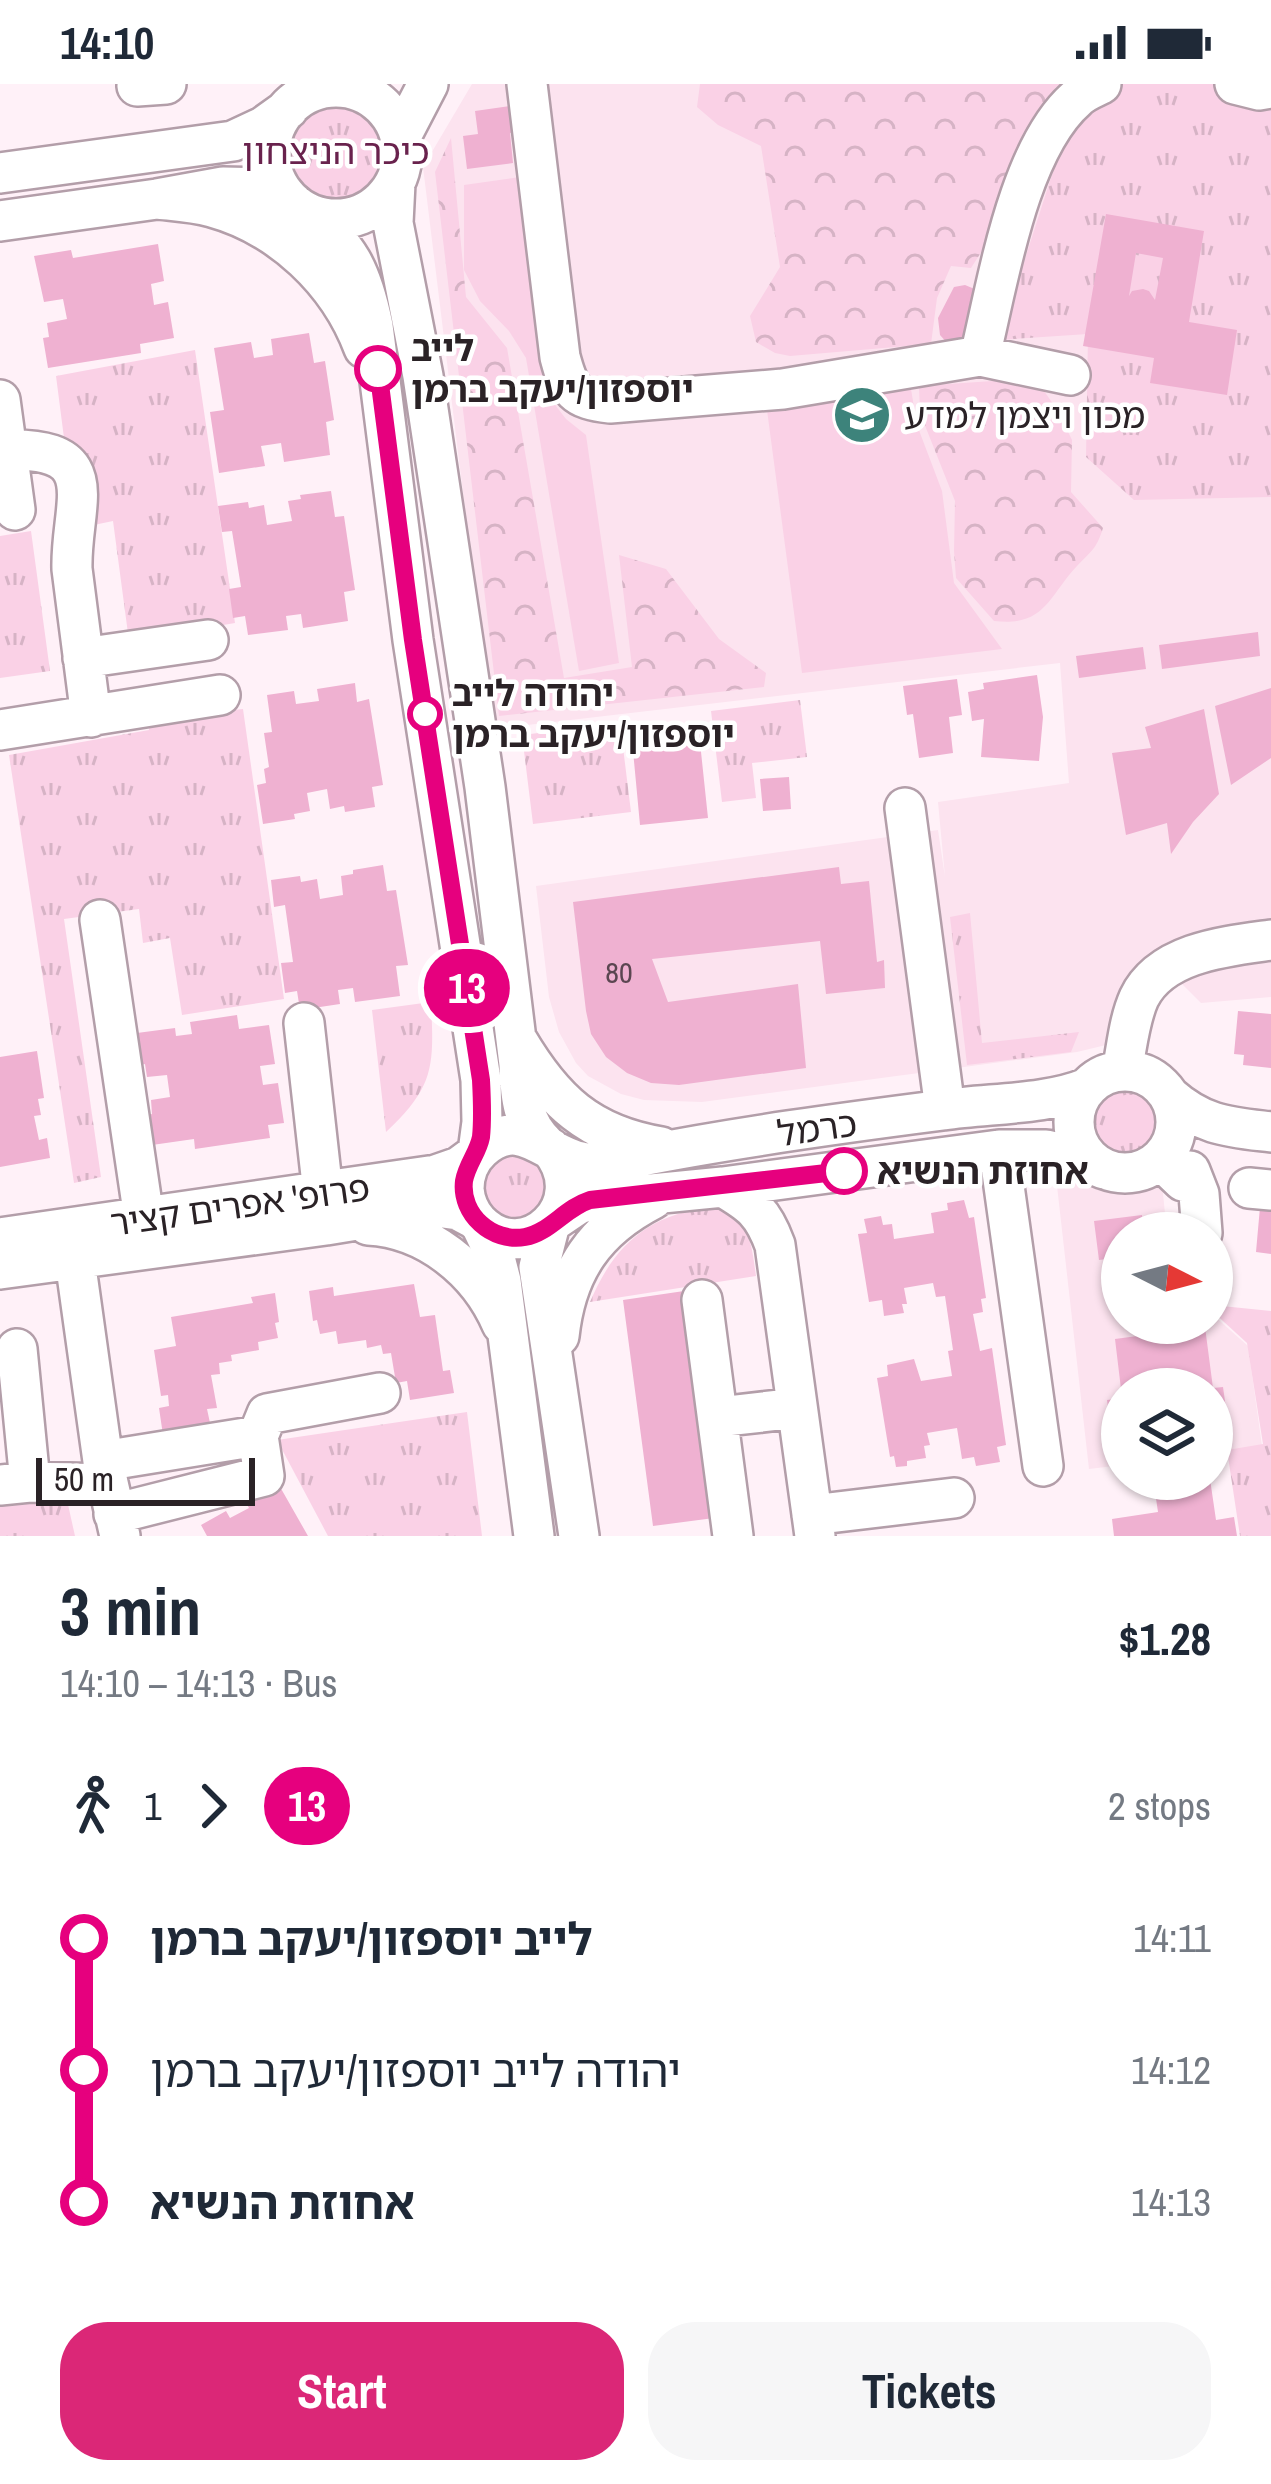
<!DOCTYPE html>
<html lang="en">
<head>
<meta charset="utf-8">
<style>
  body { margin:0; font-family:"Archivo Narrow","Noto Sans Hebrew",sans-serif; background:#f6f6f7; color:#1f2937; height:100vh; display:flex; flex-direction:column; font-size:45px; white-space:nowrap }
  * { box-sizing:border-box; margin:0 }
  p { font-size:39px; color:#747a83 }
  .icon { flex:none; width:66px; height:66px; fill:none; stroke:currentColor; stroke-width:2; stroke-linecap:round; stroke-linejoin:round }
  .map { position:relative; height:1452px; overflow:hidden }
  .details { display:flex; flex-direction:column; background:#fff; flex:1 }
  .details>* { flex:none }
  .badge { padding:0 24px; border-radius:39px; font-size:42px; line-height:78px }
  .needle { width:78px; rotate:96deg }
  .controls { position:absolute; left:1101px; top:1128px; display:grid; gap:24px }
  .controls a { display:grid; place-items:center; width:132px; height:132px; border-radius:50%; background:#fff; box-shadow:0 3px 9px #0004; font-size:60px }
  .scale { position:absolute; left:36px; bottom:30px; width:219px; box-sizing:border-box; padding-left:12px; border:6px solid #2a2226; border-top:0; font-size:33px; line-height:42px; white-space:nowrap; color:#2a2226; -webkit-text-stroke:9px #fff; paint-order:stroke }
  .map>.badge { position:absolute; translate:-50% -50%; box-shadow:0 0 0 6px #fff }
  .legs { display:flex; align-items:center; gap:18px; height:132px; padding:0 60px; font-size:39px }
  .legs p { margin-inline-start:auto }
  .summary { display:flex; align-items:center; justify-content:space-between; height:204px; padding:0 60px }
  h1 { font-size:66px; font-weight:700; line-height:90px }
  .primary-button { display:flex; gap:24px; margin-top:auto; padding:24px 60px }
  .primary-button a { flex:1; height:138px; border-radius:48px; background:#db2777; color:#fff; font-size:48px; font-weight:700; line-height:138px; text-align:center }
  .primary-button a+a { background:#f6f6f7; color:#1f2937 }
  ul { padding:0 60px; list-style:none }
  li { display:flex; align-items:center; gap:42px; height:132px; font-size:45px }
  li i { display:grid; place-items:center; width:18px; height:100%; margin:0 15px; background:currentColor }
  li i::after { content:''; width:30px; height:30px; margin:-15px; border:9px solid; border-radius:50%; background:#fff }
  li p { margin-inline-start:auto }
  li:first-child i { background:linear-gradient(#0000 50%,currentColor 0) }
  li:last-child i { background:linear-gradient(currentColor 50%,#0000 0) }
  .status { display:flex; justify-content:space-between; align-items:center; height:84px; padding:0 60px; background:#fff; direction:ltr }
  .status svg { height:33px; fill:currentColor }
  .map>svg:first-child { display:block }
</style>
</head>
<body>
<div class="status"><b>14:10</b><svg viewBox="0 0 49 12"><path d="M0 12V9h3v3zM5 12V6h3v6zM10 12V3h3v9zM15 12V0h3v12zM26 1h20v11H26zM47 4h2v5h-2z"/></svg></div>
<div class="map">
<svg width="1271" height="1452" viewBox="0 0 1271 1452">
  <defs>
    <pattern id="forest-crowns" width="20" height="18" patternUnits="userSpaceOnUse" patternTransform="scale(3)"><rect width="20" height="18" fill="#fad1e6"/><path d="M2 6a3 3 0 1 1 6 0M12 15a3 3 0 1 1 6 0" fill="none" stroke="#d6b3c5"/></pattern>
    <pattern id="park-tufts" width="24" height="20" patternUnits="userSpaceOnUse" patternTransform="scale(3)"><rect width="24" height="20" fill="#fad1e6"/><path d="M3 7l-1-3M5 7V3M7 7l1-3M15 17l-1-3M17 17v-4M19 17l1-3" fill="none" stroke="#d6b3c5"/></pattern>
  </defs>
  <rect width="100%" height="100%" fill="#fff1f8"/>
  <path fill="#fce3ef" d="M 472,0 L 1271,0 L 1271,913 L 1201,919 L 1159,877 L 1135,886 L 1106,961 L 1077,968 L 702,1018 L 644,1016 L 621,1010 L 588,992 L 576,979 L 559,948 L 549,913 L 536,802 L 938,746 L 945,793 L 938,718 L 1069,699 L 1060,579 L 492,645 L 423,83 Z
    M 1055,1084 L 1130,1098 L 1150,1095 L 1161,1090 L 1167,1149 L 1122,1149 L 1122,1239 L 1212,1239 L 1212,1230 L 1248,1262 L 1262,1362 L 1212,1369 L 1212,1305 L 1122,1305 L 1122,1381 L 1089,1385 Z"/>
  <path fill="#fad1e6" d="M 520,93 L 549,313 L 566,335 L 586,351 L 619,579 L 579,587 L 526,274 L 509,247 L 480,217 L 464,186 L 464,101 Z
    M 911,305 L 917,341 L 942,407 L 954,499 L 1002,565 L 802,589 L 767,326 Z"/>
  <path fill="url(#forest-crowns)" d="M 700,0 L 1060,0 L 1055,4 L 1010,98 L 982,167 L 971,184 L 951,182 L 937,214 L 931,260 L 790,272 L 775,269 L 756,258 L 750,232 L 780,183 L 761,62 L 718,41 L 697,23 Z
    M 451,54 L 466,213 L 507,264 L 564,594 L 632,583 L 619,471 L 666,485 L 719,555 L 766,589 L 764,603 L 499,632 L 435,88 Z
    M 1035,294 L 1058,327 L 1072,356 L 1071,408 L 1103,444 C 1096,466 1092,466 1077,482 C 1048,513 1045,543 994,537 L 956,494 L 954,467 L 955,417 L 920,329 L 919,302 Z"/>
  <path fill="url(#park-tufts)" d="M 1102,0 L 1271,0 L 1271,413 L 1134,416 L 1086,373 L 1088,250 L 999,256 L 1065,50 Z
    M285 67a51 51 0 1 1 102 0a51 51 0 1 1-102 0Z
    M 195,266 L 235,539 L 129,557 L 113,437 L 89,442 L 80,369 L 64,354 L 56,292 Z
    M 31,447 L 50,587 L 0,594 L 0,452 Z
    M 800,616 L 807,673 L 752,679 L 756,714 L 722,718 L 711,627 Z
    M 243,625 L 284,915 L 182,931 L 170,854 L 143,859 L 139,825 L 64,835 L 101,1093 L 74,1099 L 9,671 L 149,646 L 148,635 Z
    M 620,639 L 631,728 L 533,740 L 522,651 Z
    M 970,829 L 982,959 L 1079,948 L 1071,968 L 967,981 L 950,833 Z
    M 431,918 C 434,982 435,1002 386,1048 L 372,926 Z
    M1083 1035a40 40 0 1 1 80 0a40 40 0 1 1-80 0Z
    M 535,1059 L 560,1118 L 507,1150 L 468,1093 L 474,1078 Z
    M 712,1123 C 749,1124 752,1163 756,1192 L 590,1218 C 614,1161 649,1130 712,1123 Z
    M 1212,1221 L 1271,1227 L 1271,1452 L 1240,1452 L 1227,1366 L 1263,1360 L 1247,1259 L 1212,1227 Z
    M 467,1328 L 482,1452 L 328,1452 L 277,1356 Z
    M 67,1416 L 75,1452 L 0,1452 L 0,1421 Z"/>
  <path fill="#efb1d1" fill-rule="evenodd" d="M 518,21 L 522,47 L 510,49 L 513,79 L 467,85 L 463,52 L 478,50 L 475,27 Z
    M 1106,130 L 1204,147 L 1189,238 L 1237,246 L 1227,311 L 1150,299 L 1154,274 L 1083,262 ZM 1136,169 L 1163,174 L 1155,216 L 1149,207 L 1143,205 L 1132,207 L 1129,212 Z
    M 158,160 L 164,197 L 151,200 L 154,221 L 168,218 L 174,254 L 140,260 L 141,269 L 48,284 L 43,254 L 49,253 L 47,239 L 67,235 L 63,215 L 44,218 L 34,172 L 71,166 L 73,174 Z
    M 965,201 L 977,206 L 964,257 L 948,260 L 940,251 L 938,234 L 954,203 Z
    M 309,249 L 314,279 L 325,277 L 334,336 L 326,338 L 330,371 L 284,378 L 281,359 L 261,362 L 265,382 L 219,389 L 210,328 L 224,326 L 214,264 L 251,258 L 254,274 L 273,271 L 271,255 Z
    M 331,407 L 335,433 L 344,432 L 355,506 L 344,508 L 348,537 L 303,544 L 301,530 L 286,532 L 288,546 L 248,551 L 245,532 L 233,534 L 229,505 L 241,503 L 232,447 L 222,448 L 218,422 L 248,418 L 249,424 L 264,421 L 267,441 L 292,437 L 288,417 L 301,415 L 300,411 Z
    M 1258,548 L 1260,572 L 1162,585 L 1159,561 Z
    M 1143,563 L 1146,585 L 1079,594 L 1076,572 Z
    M 1037,591 L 1043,633 L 1039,677 L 981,673 L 984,635 L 972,637 L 968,608 L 984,605 L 983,599 Z
    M 957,595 L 962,631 L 949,633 L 953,669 L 919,674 L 913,630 L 907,631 L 903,602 Z
    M 355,599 L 357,618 L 369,615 L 383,701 L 372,703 L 375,723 L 345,728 L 344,722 L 330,725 L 327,705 L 307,709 L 310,727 L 294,730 L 295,735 L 263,740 L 257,701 L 266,699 L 264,685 L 269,683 L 264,649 L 272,648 L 267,611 L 294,607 L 296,620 L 319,617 L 317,605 Z
    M 1271,604 L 1271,674 L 1231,701 L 1215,622 Z
    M 1204,625 L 1219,710 L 1193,738 L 1171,770 L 1167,739 L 1126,751 L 1112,669 L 1151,664 L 1145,643 Z
    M 699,649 L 708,734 L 640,741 L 632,656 Z
    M 789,693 L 791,725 L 763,727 L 760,695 Z
    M 383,781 L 387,807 L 396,806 L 408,881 L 396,882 L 400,912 L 355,918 L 353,904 L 338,906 L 340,920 L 300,926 L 297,907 L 285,909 L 281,879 L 293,878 L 285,821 L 274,823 L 271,796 L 300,792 L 301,798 L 317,795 L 320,815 L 343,811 L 341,792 L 353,790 L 353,786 Z
    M 839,783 L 841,800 L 869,797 L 877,878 L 884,876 L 885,904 L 826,910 L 820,857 L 652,875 L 668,918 L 798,900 L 806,984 L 679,1001 L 651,999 L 627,989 L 606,973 L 591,950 L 586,927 L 573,818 Z
    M 1238,927 L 1271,930 L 1271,984 L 1243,981 L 1244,971 L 1234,970 Z
    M 237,931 L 239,945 L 269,941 L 275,980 L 260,982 L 263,1001 L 278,999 L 284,1039 L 268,1041 L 270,1054 L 195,1065 L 194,1055 L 152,1061 L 148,1031 L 152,1030 L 151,1016 L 170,1013 L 167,991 L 147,993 L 145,980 L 141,981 L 137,949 L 175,944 L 176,952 L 192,950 L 190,938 Z
    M 37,967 L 44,1014 L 38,1015 L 41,1031 L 34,1032 L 39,1056 L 47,1054 L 50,1074 L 0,1083 L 0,973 Z
    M 964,1116 L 969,1134 L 974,1133 L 986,1214 L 981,1215 L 983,1228 L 973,1230 L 980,1267 L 992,1264 L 1006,1361 L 997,1363 L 1000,1378 L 976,1382 L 974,1373 L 962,1375 L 957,1344 L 927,1349 L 930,1361 L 924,1362 L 926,1374 L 907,1377 L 907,1382 L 896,1383 L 894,1372 L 890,1373 L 877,1294 L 888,1292 L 887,1281 L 914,1275 L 921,1297 L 952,1292 L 948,1267 L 953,1266 L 945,1212 L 936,1213 L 933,1199 L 904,1204 L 907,1220 L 902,1220 L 904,1229 L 884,1232 L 882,1216 L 869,1218 L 858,1150 L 867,1149 L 864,1135 L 881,1132 L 883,1141 L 892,1140 L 894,1155 L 934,1149 L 931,1129 L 948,1126 L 947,1119 Z
    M 1260,1123 L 1271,1124 L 1271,1170 L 1256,1168 Z
    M 1142,1131 L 1144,1149 L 1122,1149 L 1122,1173 L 1099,1176 L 1094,1137 Z
    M 414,1200 L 420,1233 L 435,1231 L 443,1287 L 450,1286 L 454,1309 L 410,1316 L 407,1297 L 396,1299 L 391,1269 L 383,1270 L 381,1261 L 367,1264 L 366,1256 L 338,1260 L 336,1247 L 320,1250 L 317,1236 L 313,1237 L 309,1207 L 333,1203 L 334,1212 Z
    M 684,1207 L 714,1434 L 653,1442 L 623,1216 Z
    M 275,1209 L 279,1238 L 275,1239 L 278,1254 L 258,1258 L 259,1266 L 231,1271 L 232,1277 L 219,1279 L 220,1290 L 211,1291 L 217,1324 L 207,1325 L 210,1339 L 196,1342 L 197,1346 L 163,1351 L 159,1324 L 169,1322 L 168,1311 L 161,1312 L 154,1266 L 176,1262 L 171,1233 L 253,1219 L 251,1213 Z
    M 1205,1243 L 1213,1304 L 1223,1303 L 1227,1331 L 1212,1333 L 1212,1305 L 1121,1305 L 1115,1255 Z
    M 1122,1314 L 1122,1344 L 1111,1345 L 1107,1316 Z
    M 275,1394 L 308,1452 L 207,1452 L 201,1441 L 226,1427 L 230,1434 L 249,1424 L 242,1412 Z
    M 1197,1395 L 1210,1395 L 1216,1436 L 1234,1433 L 1237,1452 L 1114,1452 L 1112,1435 L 1158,1428 L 1154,1401 Z"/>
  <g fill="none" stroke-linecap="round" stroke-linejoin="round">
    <defs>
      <path id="minor" d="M 527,0 L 560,273 C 569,307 574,315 610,319 L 783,305 L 980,272 C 998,198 1018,65 1077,14 C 1083,8 1093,4 1101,0
        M 1235,0 L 1259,6 L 1271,4
        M 137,2 L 166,0
        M270 69a66 66 0 1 1 132 0a66 66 0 1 1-132 0Z
        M 400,54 L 428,0
        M 0,89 L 233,57 L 263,43 L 288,25
        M 395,99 L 393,139 L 423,292 L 485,703 L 519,980 C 520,1012 522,1039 547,1062
        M 157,115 C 175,117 194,118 212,123 C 281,142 339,197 364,264
        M 304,127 C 349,161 362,188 373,242 L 413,556 L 481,996 L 482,1038 L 478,1068
        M 0,137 L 157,115 L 223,103 L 261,104 L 292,118
        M 980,272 L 1070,291
        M 0,316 L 15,426
        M 8,366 C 108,364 70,420 72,485 L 91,633
        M 83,574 L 208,556
        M 0,646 L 220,611
        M 905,724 L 945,1025
        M 100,836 L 144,1134
        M 304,939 L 323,1109
        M 517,956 C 553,1017 589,1051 661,1063
        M1074 1038a51 51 0 1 1 102 0a51 51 0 1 1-102 0Z
        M 1122,987 C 1127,963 1129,936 1139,914 C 1161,868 1227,862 1271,856
        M 1169,1012 C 1203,1042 1229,1043 1271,1048
        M 550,1064 C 597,1119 525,1187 478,1138 C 470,1129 465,1117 464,1105 C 464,1090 470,1075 481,1065 C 520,1030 545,1071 581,1078 C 599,1082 618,1077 636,1073 C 737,1053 841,1039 943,1026 C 988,1019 1046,1021 1087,1004
        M 999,1066 L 1043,1382
        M 1160,1075 L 1183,1097 L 1190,1087 L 1199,1110 L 1202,1149
        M 723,1103 C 752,1120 763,1128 775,1161 L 815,1452
        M 1249,1104 L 1271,1106
        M 553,1137 L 578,1120 L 591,1116 L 723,1103 L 999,1066 L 1046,1066 L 1075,1073 L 1104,1085
        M 550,1140 L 539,1183 L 579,1452
        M 368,1141 C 427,1144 479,1186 502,1240
        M 481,1141 L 493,1166 L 501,1197 L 534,1452
        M 0,1154 L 436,1091 L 459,1083 L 474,1072
        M 75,1176 L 103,1377 L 120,1452
        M 0,1185 L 326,1141 L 436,1123 L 458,1126 L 475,1135
        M 702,1216 L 733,1452
        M 559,1252 C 566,1186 595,1145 653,1115
        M 17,1265 L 30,1398
        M 718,1333 L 797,1324
        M 103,1377 L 258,1352 L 267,1330 L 380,1309
        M 0,1401 L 30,1398 L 107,1400
        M 114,1430 L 264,1392 L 258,1352
        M 812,1431 L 954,1414"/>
    </defs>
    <use href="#minor" stroke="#b39ea9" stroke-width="44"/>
    <use href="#minor" stroke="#fff" stroke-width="39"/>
  </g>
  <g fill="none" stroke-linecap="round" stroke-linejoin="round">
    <defs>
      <path id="line-1" d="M 378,285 L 413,556 L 481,996 C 482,1015 483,1034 481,1053 C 478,1069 467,1080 464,1097 C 460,1130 492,1159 525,1153 C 549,1149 565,1124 590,1116 L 844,1087"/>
    </defs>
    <use href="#line-1" stroke="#fff" stroke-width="27"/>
    <use href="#line-1" stroke="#e6007e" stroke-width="18"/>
  </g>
  <defs>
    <symbol id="university-disc" viewBox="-11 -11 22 22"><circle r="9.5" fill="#3d837b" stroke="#fff"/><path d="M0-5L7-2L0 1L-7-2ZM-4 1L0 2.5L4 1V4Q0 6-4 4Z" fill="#fff"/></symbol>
  </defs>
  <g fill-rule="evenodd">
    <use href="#university-disc" x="829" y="298" width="66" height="66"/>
  </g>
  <g fill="#fff" stroke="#e6007e" stroke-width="6">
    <circle cx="378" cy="285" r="21"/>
    <circle cx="425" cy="630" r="15"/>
    <circle cx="844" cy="1087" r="21"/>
  </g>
  <g text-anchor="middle" stroke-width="9" stroke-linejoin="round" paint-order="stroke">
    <g font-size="30" fill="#5b4651">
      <text x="619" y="899">80</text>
    </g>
    <g font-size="36" fill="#69224d" stroke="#fff">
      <text x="336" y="80">כיכר הניצחון</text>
    </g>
    <g font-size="36" font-weight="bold" fill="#2a2226" stroke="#fff" text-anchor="start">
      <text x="411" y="277">לייב<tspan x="411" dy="41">יוספזון/יעקב ברמן</tspan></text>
      <text x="452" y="622">יהודה לייב<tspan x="452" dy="41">יוספזון/יעקב ברמן</tspan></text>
      <text x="877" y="1100">אחוזת הנשיא</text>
    </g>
    <g font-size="36" fill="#2a2226" stroke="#fff" text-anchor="start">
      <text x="904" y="344">מכון ויצמן למדע</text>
    </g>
    <g font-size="36" fill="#2a2226" stroke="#fff">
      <text transform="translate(817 1044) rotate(-8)" y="13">כרמל</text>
      <text transform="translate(240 1121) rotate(-8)" y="13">פרופ' אפרים קציר</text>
    </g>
  </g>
</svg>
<div class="controls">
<a><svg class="needle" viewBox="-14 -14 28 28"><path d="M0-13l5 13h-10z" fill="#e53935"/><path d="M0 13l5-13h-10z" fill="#747a83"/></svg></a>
<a><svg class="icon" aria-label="layers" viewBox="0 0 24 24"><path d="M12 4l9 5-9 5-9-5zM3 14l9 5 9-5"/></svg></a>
</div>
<div class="scale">50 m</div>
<b class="badge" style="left:467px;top:904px;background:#e6007e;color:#fff">13</b>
</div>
<section class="details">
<div class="summary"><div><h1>3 min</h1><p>14:10 – 14:13 · Bus</p></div><b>$1.28</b></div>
<div class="legs"><svg class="icon" aria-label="walk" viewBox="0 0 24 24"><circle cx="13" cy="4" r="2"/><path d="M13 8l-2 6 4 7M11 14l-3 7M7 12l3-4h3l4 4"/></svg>1<svg class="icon" aria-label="forward" viewBox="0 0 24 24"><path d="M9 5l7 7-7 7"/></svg><b class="badge" style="background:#e6007e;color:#fff">13</b><p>2 stops</p></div>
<ul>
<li><i style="color:#e6007e"></i><b>לייב יוספזון/יעקב ברמן</b><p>14:11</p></li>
<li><i style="color:#e6007e"></i><span>יהודה לייב יוספזון/יעקב ברמן</span><p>14:12</p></li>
<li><i style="color:#e6007e"></i><b>אחוזת הנשיא</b><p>14:13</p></li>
</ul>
<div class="primary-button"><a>Start</a><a>Tickets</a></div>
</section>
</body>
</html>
